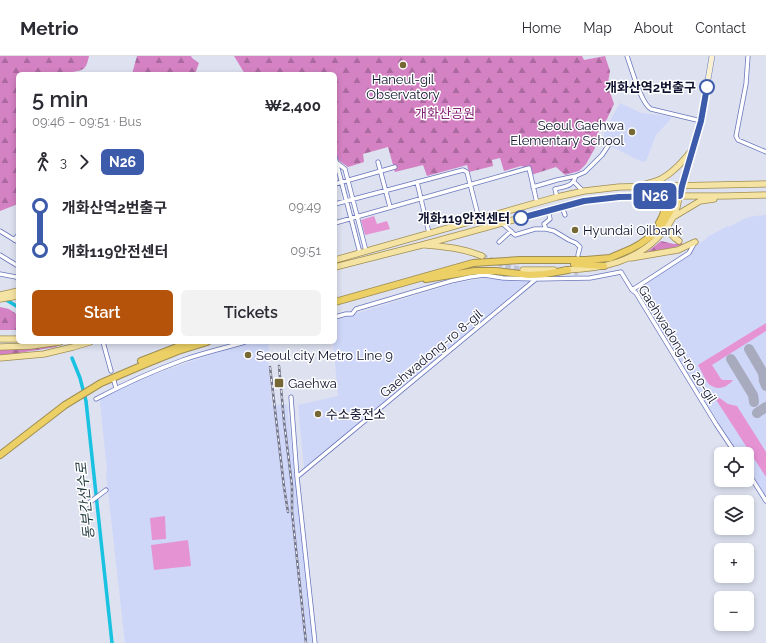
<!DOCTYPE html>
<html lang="en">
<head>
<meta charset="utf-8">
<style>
  body { margin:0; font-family:Raleway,"Noto Sans KR",sans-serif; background:#f2f2f3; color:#2b2b33; height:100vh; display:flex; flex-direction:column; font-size:15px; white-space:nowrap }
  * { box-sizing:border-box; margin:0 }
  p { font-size:13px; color:#7c7c81 }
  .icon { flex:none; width:22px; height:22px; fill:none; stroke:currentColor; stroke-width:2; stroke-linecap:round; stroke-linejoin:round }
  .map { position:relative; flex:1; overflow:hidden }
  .drawer { position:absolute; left:16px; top:16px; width:321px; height:272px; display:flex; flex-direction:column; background:#fff; border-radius:6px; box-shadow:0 2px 6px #0003 }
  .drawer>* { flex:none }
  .badge { padding:0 8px; border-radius:6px; font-size:14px; line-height:26px }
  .buttons { position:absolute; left:714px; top:391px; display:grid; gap:8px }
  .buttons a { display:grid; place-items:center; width:40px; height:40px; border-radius:6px; background:#fff; box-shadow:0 2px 6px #0003; font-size:20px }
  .map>.badge { position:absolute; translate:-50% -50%; box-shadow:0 0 0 2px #fff }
  .legs { display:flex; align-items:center; gap:6px; height:44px; padding:0 16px; font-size:13px }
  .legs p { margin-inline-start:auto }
  .headline { display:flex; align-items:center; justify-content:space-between; height:68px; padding:0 16px }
  h1 { font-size:22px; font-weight:600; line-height:30px }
  .button { display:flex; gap:8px; margin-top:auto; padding:8px 16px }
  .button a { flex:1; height:46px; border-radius:6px; background:#b45309; color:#fff; font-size:16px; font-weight:600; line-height:46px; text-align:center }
  .button a+a { background:#f2f2f3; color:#2b2b33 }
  ul { padding:0 16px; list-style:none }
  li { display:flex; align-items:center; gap:14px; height:44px; font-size:15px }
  li i { display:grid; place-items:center; width:6px; height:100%; margin:0 5px; background:currentColor }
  li i::after { content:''; width:10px; height:10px; margin:-5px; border:3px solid; border-radius:50%; background:#fff }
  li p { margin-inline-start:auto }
  li:first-child i { background:linear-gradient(#0000 50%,currentColor 0) }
  li:last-child i { background:linear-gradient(currentColor 50%,#0000 0) }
  header { display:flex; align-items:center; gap:24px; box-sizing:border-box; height:56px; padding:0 20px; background:#fff; border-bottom:1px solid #e1e1e2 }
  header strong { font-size:19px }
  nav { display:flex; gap:22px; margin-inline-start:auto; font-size:14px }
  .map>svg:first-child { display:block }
</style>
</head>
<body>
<header>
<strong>Metrio</strong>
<nav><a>Home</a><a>Map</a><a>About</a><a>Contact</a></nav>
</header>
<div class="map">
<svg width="766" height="587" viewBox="0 0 766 587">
  <defs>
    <pattern id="forest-firs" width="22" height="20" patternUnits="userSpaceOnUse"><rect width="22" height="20" fill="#d482c3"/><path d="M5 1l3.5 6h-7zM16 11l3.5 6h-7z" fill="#aa699f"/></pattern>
  </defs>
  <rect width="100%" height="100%" fill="#dde1f0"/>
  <path fill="#cfd7f9" d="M 620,47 L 641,57 L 651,58 L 672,61 L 669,65 L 656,79 L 646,105 L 642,106 L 603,86 L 605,73 Z
    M 766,159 L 766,442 L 747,412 L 747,398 L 738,398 L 643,244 L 640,237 L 640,232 L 642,228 L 690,198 L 695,189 L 705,184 L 707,181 L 728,170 L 729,171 L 746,162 L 754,160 Z
    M 486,222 L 512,225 L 530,224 L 304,412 L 298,349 L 338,340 L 333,286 L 335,286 L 335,264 L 456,227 Z
    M 254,286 L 268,286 L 270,302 L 268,308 L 272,349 L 287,348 L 314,587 L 125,587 L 106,418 L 107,414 L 100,346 L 103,341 L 140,323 L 213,298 Z"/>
  <path fill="#e693d4" d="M 374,160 L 377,168 L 387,165 L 390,173 L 365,179 L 361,164 Z
    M 766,267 L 766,275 L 712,309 L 721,323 L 723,324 L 733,324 C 727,331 719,335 710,329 C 706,326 701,314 698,309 Z
    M 714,338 L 728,348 L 737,350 L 766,396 L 766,421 L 713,339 Z
    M 165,460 L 166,483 L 152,484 L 150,462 Z
    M 188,484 L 191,510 L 154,514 L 151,489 Z"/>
  <path fill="url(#forest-firs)" d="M 0,0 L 89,0 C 86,13 85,14 72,16 L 72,18 L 18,18 L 18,148 L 0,155 Z
    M 137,0 L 191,0 L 192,2 L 199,7 L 195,18 L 132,18 Z
    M 234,0 L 582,0 L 584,4 L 605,0 L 610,15 L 607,32 L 610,36 L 614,48 L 607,63 L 597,78 L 595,92 L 586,108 L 579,115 L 565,119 L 556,111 L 531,119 L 528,112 L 521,110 L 504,115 L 500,102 L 492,104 L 493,110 L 469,116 L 467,109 L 427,120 L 423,109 L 395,116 L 388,91 L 363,98 L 364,106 L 348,111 L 338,104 L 335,90 L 335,18 L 245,18 Z
    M 661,185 L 674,188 L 682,187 L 683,189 L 667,193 L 647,196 Z
    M 0,251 L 9,253 L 18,259 L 18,274 L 0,274 Z
    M 58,289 L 56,291 L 0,300 L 0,294 L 44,291 Z"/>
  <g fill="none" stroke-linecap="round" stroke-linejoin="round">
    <path stroke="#19c2e1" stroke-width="1" d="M 315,18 L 315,16"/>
    <path stroke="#19c2e1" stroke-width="3.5" d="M 3,242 L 18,251
      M 72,302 L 80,322 L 86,345 L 112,587"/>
    <path stroke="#a8abbe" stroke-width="10" d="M 749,293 L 763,317 L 764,325 L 766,330
      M 731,303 L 753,339 L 754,346
      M 757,357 L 766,351"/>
    <path stroke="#bec2d3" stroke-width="3.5" stroke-dasharray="3.5 2" stroke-linecap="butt" d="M 576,219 L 576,212"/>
    <path stroke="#bec2d3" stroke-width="5.5" stroke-dasharray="5.5 3" stroke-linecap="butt" d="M 482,200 L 505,210 L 523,214"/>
    <defs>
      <path id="street" d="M 627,0 C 631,11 641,48 651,53 L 701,65
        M 748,0 L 746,28 L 736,80 L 738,84 L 766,96
        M 335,101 L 360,197
        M 378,106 L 390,151
        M 337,107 L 345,113 L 366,195
        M 417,126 L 429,177
        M 574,126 L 583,135
        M 335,128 L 395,111
        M 533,131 L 557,124 L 576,120 L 585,116 L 602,99 L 608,90
        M 557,141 L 555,133 C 566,130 572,131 576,120
        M 335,148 L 463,114 L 467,116 L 479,163
        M 562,151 L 565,159
        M 548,154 L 550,163 L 544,168 L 546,173 L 554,175 L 569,184 L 576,187 L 580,191 L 578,199
        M 335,167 L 529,112 L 537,147
        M 502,167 L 515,179 L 535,173 L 546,173
        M 0,175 L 18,186
        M 14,184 L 18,179
        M 499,186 L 511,175
        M 0,199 L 18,210
        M 0,218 L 16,221 L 18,223
        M 632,234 L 689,197 L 695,186
        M 335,261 L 346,258 L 352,258 L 356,253 L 451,225 L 470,221 L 484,219 L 503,222 L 536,223
        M 103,286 L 111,315
        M 114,325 L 116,332
        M 291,341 L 297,421 L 315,587
        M 96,343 C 124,328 153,315 183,304 C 203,297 225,292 245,286
        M 747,415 L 766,445
        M 297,421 L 536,223 L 590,222 L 621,216 L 632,234 L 636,237 L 716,368 L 736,398
        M 85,450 L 106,434"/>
      <path id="secondary" d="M 680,140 L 682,130 L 701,65 L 712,0"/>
      <path id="primary" d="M 643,129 C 649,127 655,126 661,123 C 674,116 684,104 693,93
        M 675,160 L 700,145 L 714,143
        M 668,170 C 670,178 673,181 679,185
        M 426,189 C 448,191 462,192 482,200
        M 631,202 L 678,194 L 695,186
        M 335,204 L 557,141 L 584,135 L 619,131 L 766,128
        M 335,211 L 422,189 L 546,155 L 584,145 L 619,141 L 680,140 L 725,140 L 766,139
        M 523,214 L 554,214
        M 565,214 C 602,213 637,206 662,177 C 672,166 677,156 679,142
        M 0,239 L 18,235
        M 0,243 L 18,240
        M 0,283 L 18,283
        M 0,291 L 30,290 L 60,286
        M 0,302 L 44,298 L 73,291 L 90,286"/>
      <path id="highway" d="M 652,140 C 666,149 668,151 659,167
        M 574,208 L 604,210
        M 426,223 L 475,215 L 496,215 L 529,219 L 545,218 L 568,214
        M 335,246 L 473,207 L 520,204 L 586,204 L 610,202 L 631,193 L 640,188 L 654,178 L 663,167 L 680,140
        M 141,305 L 177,291 L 187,289
        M 0,399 L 65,349 L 101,327 L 148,307 L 178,295 L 207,286"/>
    </defs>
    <use href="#street" stroke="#6976bd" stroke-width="5"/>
    <use href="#secondary" stroke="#6976bd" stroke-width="6"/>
    <use href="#primary" stroke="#9f8e52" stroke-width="7"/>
    <use href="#highway" stroke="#9f8e52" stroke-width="8"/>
    <use href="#street" stroke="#fff" stroke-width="3.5"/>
    <use href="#secondary" stroke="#f9f1d1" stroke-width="5"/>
    <use href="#primary" stroke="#f4e3a3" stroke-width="5.5"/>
    <use href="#highway" stroke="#ecd065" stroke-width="6"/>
    <defs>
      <path id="rail" d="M 279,310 L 284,365 L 292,430 L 292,456 L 306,587
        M 270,311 L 284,431 L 288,456"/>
    </defs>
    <use href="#rail" stroke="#72758b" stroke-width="2.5"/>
    <use href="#rail" stroke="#fff" stroke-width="1" stroke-dasharray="3" stroke-linecap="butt"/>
  </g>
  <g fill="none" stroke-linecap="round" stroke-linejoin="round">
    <defs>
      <path id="line-1" d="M 521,162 L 584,145 L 619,141 L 680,140 L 682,130 L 701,65 L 707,31"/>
    </defs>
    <use href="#line-1" stroke="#fff" stroke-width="9"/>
    <use href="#line-1" stroke="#3d5bab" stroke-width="6"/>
  </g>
  <g fill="#756835" stroke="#fff" stroke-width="1.5">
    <circle cx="403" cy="9" r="4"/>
    <circle cx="632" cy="76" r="4"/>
    <circle cx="575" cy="174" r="4"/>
    <circle cx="248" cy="299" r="4"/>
    <rect x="274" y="322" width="10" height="10" rx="2"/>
    <circle cx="318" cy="358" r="4"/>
  </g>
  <g fill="#fff" stroke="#3d5bab" stroke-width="2">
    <circle cx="707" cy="31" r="7"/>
    <circle cx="521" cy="162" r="7"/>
  </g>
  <g text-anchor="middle" stroke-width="3" stroke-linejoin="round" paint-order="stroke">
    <g font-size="13" fill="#0f122e" stroke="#fff" text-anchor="start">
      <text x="403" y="28" text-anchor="middle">Haneul-gil<tspan x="403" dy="15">Observatory</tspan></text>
      <text x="624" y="74" text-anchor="end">Seoul Gaehwa<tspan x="624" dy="15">Elementary School</tspan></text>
      <text x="583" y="179">Hyundai Oilbank</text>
      <text x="256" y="304">Seoul city Metro Line 9</text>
      <text x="288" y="332">Gaehwa</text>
      <text x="326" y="363">수소충전소</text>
    </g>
    <g font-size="13" font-weight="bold" fill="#0f122e" stroke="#fff" text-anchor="end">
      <text x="696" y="36">개화산역2번출구</text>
      <text x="510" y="167">개화119안전센터</text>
    </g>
    <g font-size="13" fill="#822273" stroke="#fff">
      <text x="445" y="62">개화산공원</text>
    </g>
    <g font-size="13" fill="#0f122e" stroke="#fff">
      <text transform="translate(678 288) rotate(58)" y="5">Gaehwadong-ro 20-gil</text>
      <text transform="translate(431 297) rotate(-40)" y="5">Gaehwadong-ro 8-gil</text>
    </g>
    <g font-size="14" font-style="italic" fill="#243c42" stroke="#fff">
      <text transform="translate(85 445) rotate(-96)" y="5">동부간선수로</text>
    </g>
  </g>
</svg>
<div class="buttons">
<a><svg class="icon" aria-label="locate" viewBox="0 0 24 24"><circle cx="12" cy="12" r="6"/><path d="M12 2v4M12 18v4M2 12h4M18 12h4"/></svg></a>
<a><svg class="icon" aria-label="layers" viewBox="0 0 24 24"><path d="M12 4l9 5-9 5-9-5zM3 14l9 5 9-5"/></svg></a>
<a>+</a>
<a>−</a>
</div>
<b class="badge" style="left:655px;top:140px;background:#3d5bab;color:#fff">N26</b>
<section class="drawer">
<div class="headline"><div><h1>5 min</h1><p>09:46 – 09:51 · Bus</p></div><b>₩2,400</b></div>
<div class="legs"><svg class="icon" aria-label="walk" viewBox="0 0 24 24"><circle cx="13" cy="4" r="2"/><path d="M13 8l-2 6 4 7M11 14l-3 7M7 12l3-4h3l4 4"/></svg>3<svg class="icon" aria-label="forward" viewBox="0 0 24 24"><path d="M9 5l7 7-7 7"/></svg><b class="badge" style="background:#3d5bab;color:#fff">N26</b></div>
<ul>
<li><i style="color:#3d5bab"></i><b>개화산역2번출구</b><p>09:49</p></li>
<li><i style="color:#3d5bab"></i><b>개화119안전센터</b><p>09:51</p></li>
</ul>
<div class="button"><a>Start</a><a>Tickets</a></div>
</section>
</div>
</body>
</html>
